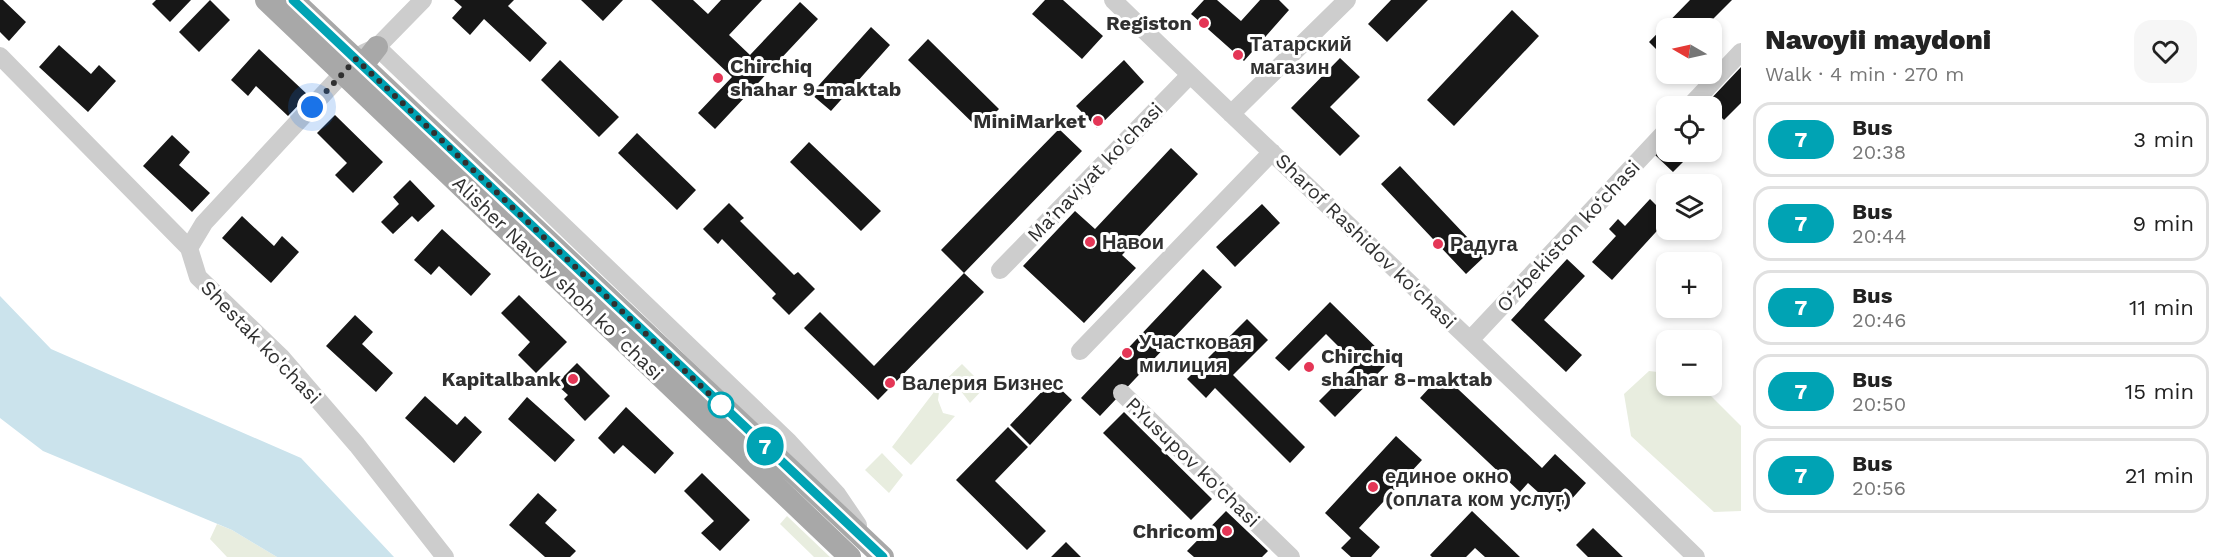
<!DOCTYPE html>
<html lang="en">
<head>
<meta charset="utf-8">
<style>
  body { margin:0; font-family:"Work Sans",sans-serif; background:#f6f6f6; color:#222; height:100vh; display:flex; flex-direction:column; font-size:22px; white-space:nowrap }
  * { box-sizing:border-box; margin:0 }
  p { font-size:20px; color:#767676 }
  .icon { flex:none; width:33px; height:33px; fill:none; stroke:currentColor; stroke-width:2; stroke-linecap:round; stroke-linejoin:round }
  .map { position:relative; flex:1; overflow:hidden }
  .side { display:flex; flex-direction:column; background:#fff; width:480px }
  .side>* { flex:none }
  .badge { padding:0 12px; border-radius:20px; font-size:21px; line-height:39px }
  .needle { width:39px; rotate:279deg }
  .fabs { position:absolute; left:1656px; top:18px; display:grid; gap:12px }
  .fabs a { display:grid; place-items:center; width:66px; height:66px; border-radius:12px; background:#fff; box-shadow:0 3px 9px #0003; font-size:30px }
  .you { position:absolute; width:30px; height:30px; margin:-15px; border:4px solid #fff; border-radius:50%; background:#1a73e8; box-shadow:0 0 0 9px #1a73e833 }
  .map>.badge { position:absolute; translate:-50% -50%; box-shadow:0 0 0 3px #fff }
  .round { display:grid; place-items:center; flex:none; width:63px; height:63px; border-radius:18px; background:#f6f6f6 }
  .headline { display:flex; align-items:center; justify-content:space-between; height:102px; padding:0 24px }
  h1 { font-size:28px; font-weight:800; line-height:45px }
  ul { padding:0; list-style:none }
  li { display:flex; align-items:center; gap:18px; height:75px; margin:0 12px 9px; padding:0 12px; border:3px solid #e0e0e0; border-radius:18px }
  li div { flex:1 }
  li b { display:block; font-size:22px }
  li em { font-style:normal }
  li .badge { min-width:66px; font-weight:700; text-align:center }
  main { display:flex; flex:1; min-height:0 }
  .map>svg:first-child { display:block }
</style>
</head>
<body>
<main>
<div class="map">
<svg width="1741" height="557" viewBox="0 0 1741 557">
  <rect width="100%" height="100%" fill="#fff"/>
  <path fill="#e8eddf" d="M 962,364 L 985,387 L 970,403 L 957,386 L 950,386 L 939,392 L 938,400 L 943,413 L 955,416 L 911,465 L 892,447 L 937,388 Z
    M 1649,371 L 1666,373 L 1666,386 L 1701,386 L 1741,426 L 1741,511 L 1714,512 L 1631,436 L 1624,394 Z
    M 882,453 L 903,475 L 889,493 L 865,470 Z
    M 787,516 L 830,557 L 814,557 L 780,524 Z
    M 217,524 L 232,530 L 277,557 L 227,557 L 210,539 Z"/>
  <path fill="#cbe3ec" d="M 0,296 L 51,349 L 301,458 L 394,557 L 277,557 L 232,530 L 43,451 L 0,418 Z"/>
  <path fill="#171717" d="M 0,0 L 3,0 L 26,22 L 9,41 L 0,32 Z
    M 156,0 L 191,0 L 170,22 L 152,4 Z
    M 210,0 L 230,20 L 199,52 L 179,32 Z
    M 454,0 L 514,0 L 508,6 L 547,43 L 530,62 L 484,19 L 470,35 L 452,18 L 462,7 Z
    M 581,0 L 623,0 L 603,21 Z
    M 651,0 L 693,0 L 708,14 L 721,0 L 762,0 L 729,35 L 750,55 L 800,2 L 818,19 L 715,129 L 698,113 L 732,77 Z
    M 1045,0 L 1063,0 L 1103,36 L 1082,59 L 1032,14 Z
    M 1204,0 L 1217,0 L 1241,21 L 1260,0 L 1279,0 L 1289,10 L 1244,61 L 1191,14 Z
    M 1391,0 L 1428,0 L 1387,42 L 1368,24 Z
    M 1690,0 L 1732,0 L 1704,28 L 1666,28 L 1666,59 L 1649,42 Z
    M 1512,10 L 1539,36 L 1454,126 L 1427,100 Z
    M 871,27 L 890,45 L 831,111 L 811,94 Z
    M 928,39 L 999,109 L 979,129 L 908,60 Z
    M 59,45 L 91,74 L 99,65 L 116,81 L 88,112 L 39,67 Z
    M 259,49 L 308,95 L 288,116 L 256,86 L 248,96 L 231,80 Z
    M 1340,58 L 1360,77 L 1330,107 L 1360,136 L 1340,156 L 1291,108 Z
    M 560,60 L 619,117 L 599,137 L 541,80 Z
    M 1124,60 L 1144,82 L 1097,128 L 1076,106 Z
    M 1741,67 L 1741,103 L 1724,120 L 1707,103 Z
    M 335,115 L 383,162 L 353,193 L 335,175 L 347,163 L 317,133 Z
    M 1059,129 L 1082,151 L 964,273 L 941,250 Z
    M 637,133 L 696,190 L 677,210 L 618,153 Z
    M 172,135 L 190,152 L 179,165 L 210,193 L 192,212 L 143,166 Z
    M 1666,141 L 1666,152 L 1693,152 L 1673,172 L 1654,154 Z
    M 809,142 L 881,211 L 861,231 L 790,162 Z
    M 1171,148 L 1198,174 L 1122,255 L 1136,268 L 1084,323 L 1023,266 L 1075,211 L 1095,229 Z
    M 1400,166 L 1485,256 L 1466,274 L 1381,184 Z
    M 410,180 L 435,206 L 418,222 L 412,216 L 393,234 L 381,222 L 399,204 L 393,197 Z
    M 1650,199 L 1666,215 L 1666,221 L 1612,280 L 1592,262 L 1616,236 L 1609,229 L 1618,219 L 1625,226 Z
    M 729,203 L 744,218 L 740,221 L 794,275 L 798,272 L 815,289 L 789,315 L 772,298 L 776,294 L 722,239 L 718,244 L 703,229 Z
    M 1262,204 L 1280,223 L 1235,267 L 1216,247 Z
    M 242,216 L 274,246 L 282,236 L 299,252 L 271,283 L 222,238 Z
    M 442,229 L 491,274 L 471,296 L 439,266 L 431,275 L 414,260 Z
    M 1567,259 L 1585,276 L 1544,320 L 1582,355 L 1566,372 L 1511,320 Z
    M 1203,269 L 1222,287 L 1100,416 L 1081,398 Z
    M 964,273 L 984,292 L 878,400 L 804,328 L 820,312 L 874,366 Z
    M 519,295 L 567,342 L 536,373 L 518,355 L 530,342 L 501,313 Z
    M 1330,302 L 1390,361 L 1335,417 L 1319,401 L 1356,364 L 1326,334 L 1289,371 L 1275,358 Z
    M 355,315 L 373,332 L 362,344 L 393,373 L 376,392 L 326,346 Z
    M 1247,319 L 1268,340 L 1233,375 L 1305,447 L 1290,463 L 1215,388 L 1206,398 L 1187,379 Z
    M 577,363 L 610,396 L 585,421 L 564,399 L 568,395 L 556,384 Z
    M 1442,374 L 1542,468 L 1555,454 L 1586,483 L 1560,512 L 1528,483 L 1520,492 L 1420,398 Z
    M 1052,381 L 1072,400 L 1030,445 L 1010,425 Z
    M 425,396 L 457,425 L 465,416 L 482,432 L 454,463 L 405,418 Z
    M 527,397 L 575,440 L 555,462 L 508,419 Z
    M 626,407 L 674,453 L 655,474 L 623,445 L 614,454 L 598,438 Z
    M 1124,412 L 1212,499 L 1191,520 L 1103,433 Z
    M 1008,427 L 1028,447 L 995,481 L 1046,531 L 1027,550 L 956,480 Z
    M 1396,436 L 1422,460 L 1359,528 L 1380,547 L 1371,557 L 1351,557 L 1341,548 L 1351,538 L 1325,513 Z
    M 702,473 L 750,520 L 720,551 L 701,533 L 714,521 L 684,491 Z
    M 538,493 L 557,510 L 545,523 L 576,551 L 570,557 L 545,557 L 509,525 Z
    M 1226,511 L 1268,551 L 1262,557 L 1194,557 L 1187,551 Z
    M 1472,511 L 1520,557 L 1485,557 L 1475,548 L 1466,557 L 1432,557 L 1430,555 Z
    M 1593,528 L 1623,557 L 1588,557 L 1576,545 Z
    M 1066,542 L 1081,557 L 1051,557 Z"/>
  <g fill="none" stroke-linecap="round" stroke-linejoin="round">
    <path stroke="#cdcdcd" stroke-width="18" d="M 1113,0 C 1306,188 1504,369 1696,557
      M 377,47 L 789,442 L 837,494 L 858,525
      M 0,56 L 189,248 L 198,277 L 281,357 L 357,445 L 445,557
      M 1690,106 L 1741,52
      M 1231,114 L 1347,0
      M 189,248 L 204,223 L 356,59 L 364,53 L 377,47 L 423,0
      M 1000,270 L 1190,75
      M 1470,340 L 1666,131
      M 1080,351 L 1272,152
      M 1122,393 L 1291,557"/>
    <path stroke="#a8a8a8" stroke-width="22" d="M 266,0 L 850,557
      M 293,0 L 883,557
      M 362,66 L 377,47"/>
  </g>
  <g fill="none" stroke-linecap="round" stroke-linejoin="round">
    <defs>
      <path id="line" d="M 293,0 L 883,557"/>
    </defs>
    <use href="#line" stroke="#fff" stroke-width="14"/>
    <use href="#line" stroke="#00a3b4" stroke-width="9"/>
    <path stroke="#303030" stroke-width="6" stroke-dasharray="0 10.8" d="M 312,107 L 356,59 L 723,407 L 721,405"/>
  </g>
  <g fill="#e43656" stroke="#fff" stroke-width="2">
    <circle cx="1204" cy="23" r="6"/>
    <circle cx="1238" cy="55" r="6"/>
    <circle cx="718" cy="78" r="6"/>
    <circle cx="1098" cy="121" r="6"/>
    <circle cx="1090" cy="242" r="6"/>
    <circle cx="1438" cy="244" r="6"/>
    <circle cx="1127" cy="353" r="6"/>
    <circle cx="1309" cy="367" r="6"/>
    <circle cx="573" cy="379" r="6"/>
    <circle cx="890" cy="383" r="6"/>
    <circle cx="1373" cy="487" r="6"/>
    <circle cx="1227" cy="531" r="6"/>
  </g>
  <circle fill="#fff" stroke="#00a3b4" stroke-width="3" cx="721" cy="405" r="12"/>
  <g text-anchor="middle" stroke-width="6" stroke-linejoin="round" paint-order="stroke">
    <g font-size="20" font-weight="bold" fill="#303030" stroke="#fff" text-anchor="start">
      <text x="1192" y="30" text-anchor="end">Registon</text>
      <text x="1250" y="51">Татарский<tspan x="1250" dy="23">магазин</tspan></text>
      <text x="730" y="73">Chirchiq<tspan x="730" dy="23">shahar 9-maktab</tspan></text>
      <text x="1086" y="128" text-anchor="end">MiniMarket</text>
      <text x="1102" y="249">Навои</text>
      <text x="1450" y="251">Радуга</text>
      <text x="1139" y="349">Участковая<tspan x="1139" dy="23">милиция</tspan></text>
      <text x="1321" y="363">Chirchiq<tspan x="1321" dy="23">shahar 8-maktab</tspan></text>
      <text x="561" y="386" text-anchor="end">Kapitalbank</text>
      <text x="902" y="390">Валерия Бизнес</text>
      <text x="1385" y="483">единое окно<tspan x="1385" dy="23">(оплата ком услуг)</tspan></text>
      <text x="1215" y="538" text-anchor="end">Chricom</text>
    </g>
    <g font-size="20" fill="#303030" stroke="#fff">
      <text transform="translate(1095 172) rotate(-46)" y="7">Ma’naviyat ko'chasi</text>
      <text transform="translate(1568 236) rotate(-47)" y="7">O‘zbekiston ko‘chasi</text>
      <text transform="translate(1366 241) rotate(44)" y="7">Sharof Rashidov ko'chasi</text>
      <text transform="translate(558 278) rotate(44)" y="7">Alisher Navoiy shoh koʻchasi</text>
      <text transform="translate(261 342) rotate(46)" y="7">Shestak ko'chasi</text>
      <text transform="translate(1193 462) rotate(44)" y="7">P.Yusupov ko'chasi</text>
    </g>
  </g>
</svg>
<div class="fabs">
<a><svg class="needle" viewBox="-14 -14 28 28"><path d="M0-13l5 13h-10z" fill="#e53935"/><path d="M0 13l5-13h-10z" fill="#767676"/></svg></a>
<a><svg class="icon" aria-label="locate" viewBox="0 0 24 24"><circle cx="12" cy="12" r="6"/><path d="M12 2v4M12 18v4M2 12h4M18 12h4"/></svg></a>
<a><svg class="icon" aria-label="layers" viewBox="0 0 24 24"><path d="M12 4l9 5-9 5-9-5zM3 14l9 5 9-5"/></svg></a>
<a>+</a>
<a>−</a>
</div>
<div class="you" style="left:312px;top:107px"></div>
<b class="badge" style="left:765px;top:446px;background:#00a3b4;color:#fff">7</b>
</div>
<section class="side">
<div class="headline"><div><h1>Navoyii maydoni</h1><p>Walk · 4 min · 270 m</p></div><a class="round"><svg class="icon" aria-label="heart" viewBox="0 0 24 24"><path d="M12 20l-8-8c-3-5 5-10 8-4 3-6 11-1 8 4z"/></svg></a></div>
<ul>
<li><span class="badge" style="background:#00a3b4;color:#fff">7</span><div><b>Bus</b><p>20:38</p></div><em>3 min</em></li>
<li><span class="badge" style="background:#00a3b4;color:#fff">7</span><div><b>Bus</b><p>20:44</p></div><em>9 min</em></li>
<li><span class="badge" style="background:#00a3b4;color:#fff">7</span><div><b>Bus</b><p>20:46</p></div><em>11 min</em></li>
<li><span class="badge" style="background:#00a3b4;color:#fff">7</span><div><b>Bus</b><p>20:50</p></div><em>15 min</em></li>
<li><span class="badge" style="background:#00a3b4;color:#fff">7</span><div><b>Bus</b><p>20:56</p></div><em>21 min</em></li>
</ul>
</section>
</main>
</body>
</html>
